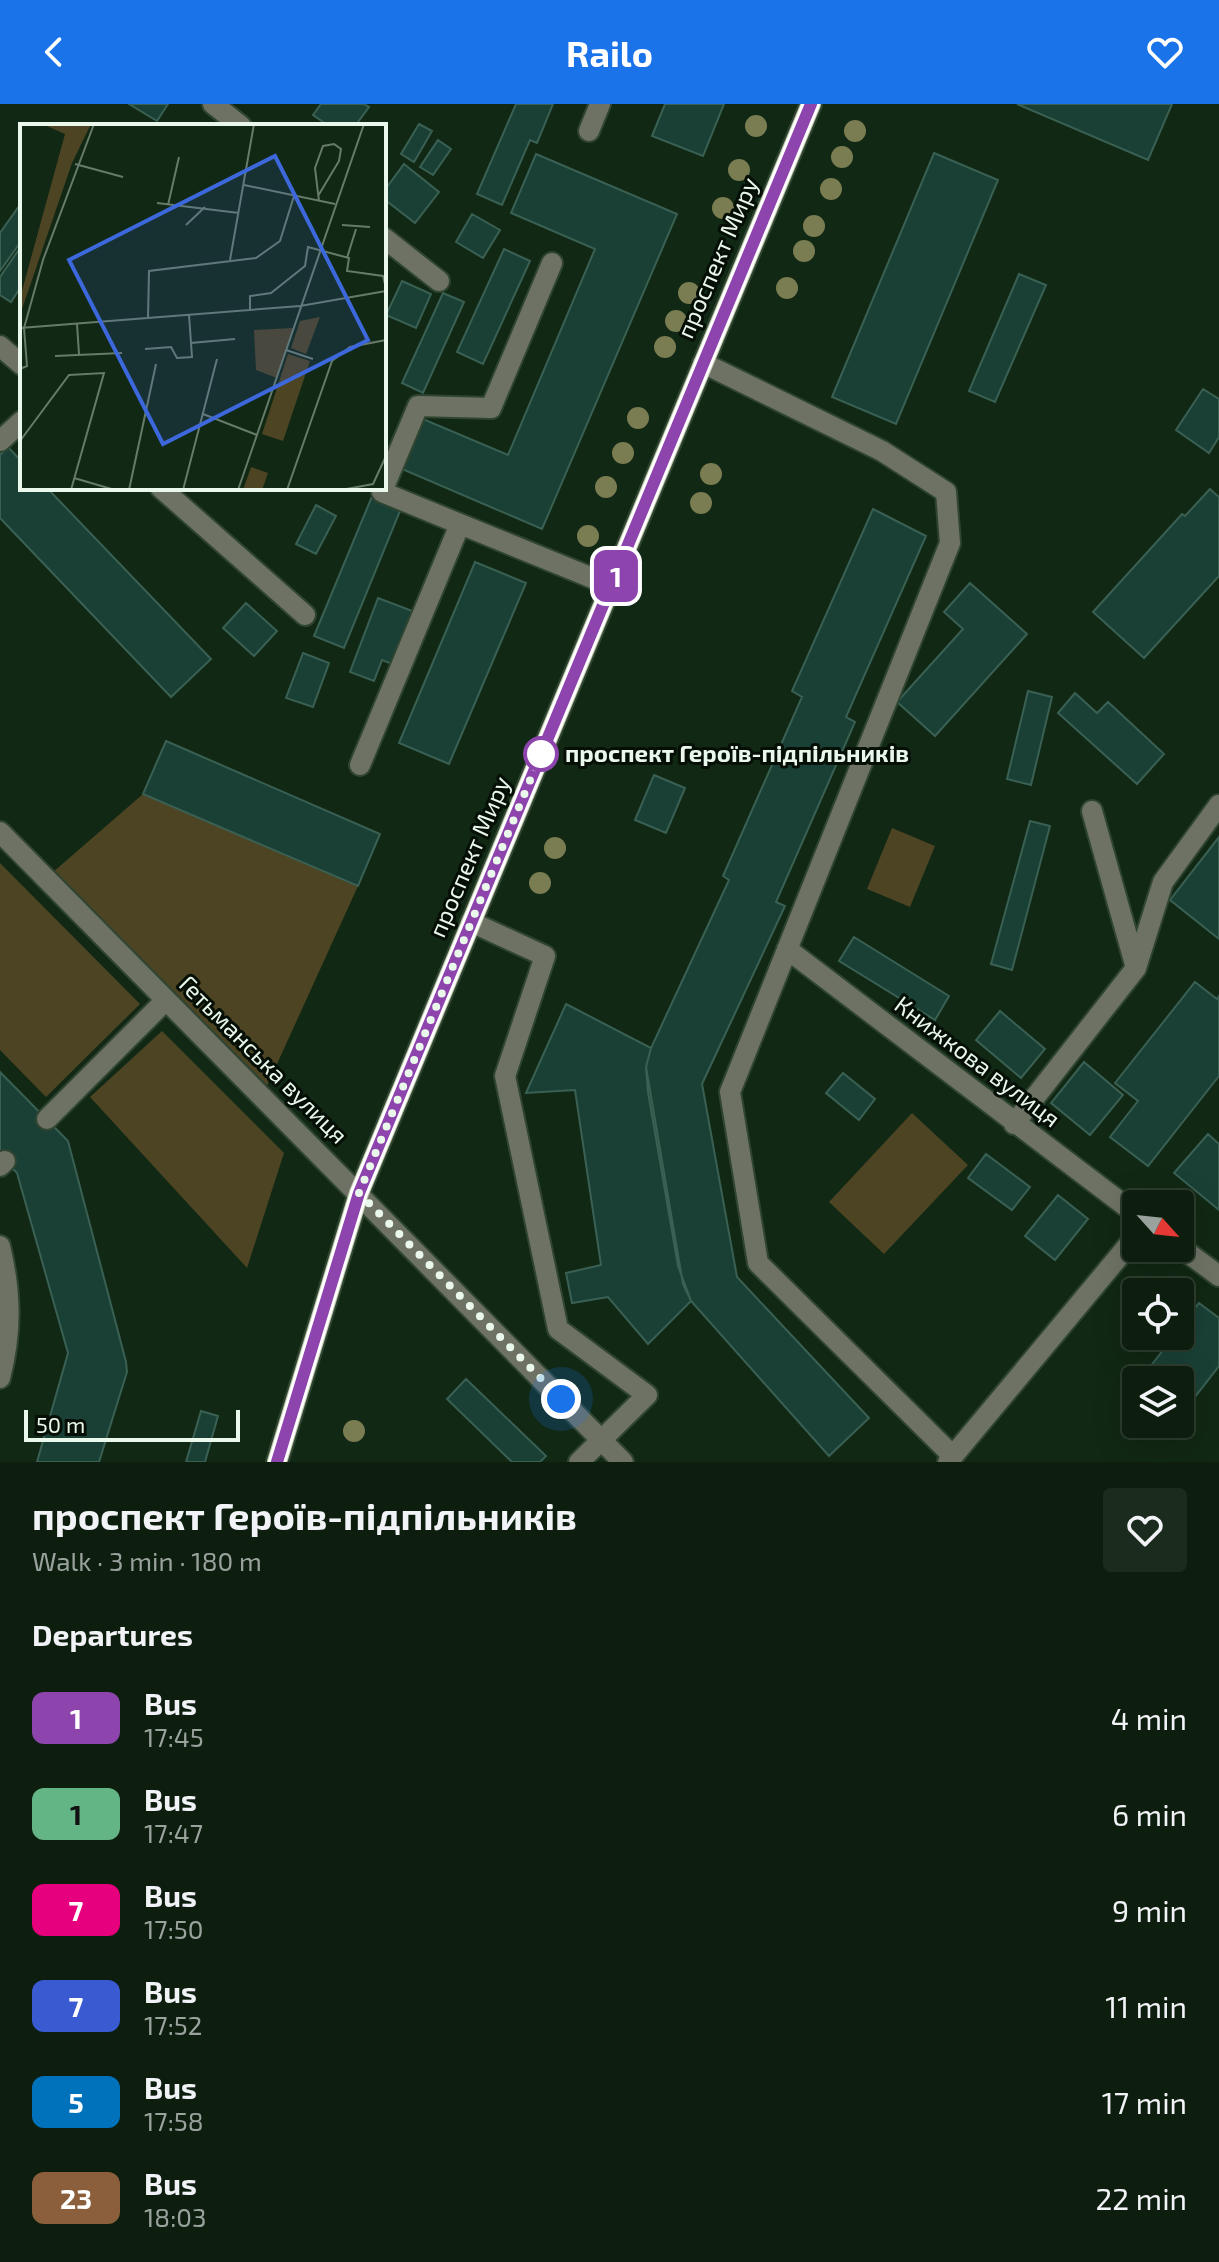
<!DOCTYPE html>
<html lang="en">
<head>
<meta charset="utf-8">
<style>
  body { margin:0; font-family:"Exo 2",sans-serif; background:#1b2b1d; color:#f1f3f6; height:100vh; display:flex; flex-direction:column; font-size:30px; white-space:nowrap }
  * { box-sizing:border-box; margin:0 }
  p { font-size:26px; color:#9aa29e }
  .icon { flex:none; width:44px; height:44px; fill:none; stroke:currentColor; stroke-width:2; stroke-linecap:round; stroke-linejoin:round }
  .map { position:relative; height:1358px; overflow:hidden }
  .drawer { display:flex; flex-direction:column; background:#0d1e0f; flex:1 }
  .drawer>* { flex:none }
  .badge { padding:0 16px; border-radius:12px; font-size:28px; line-height:52px }
  .needle { width:52px; rotate:117deg }
  .controls { position:absolute; left:1122px; top:1086px; display:grid; gap:16px }
  .controls a { display:grid; place-items:center; width:72px; height:72px; border-radius:8px; background:#0d1e0f; box-shadow:0 8px 32px #0002,0 0 0 2px #2d3c2f; font-size:40px }
  .scale { position:absolute; left:24px; bottom:20px; width:216px; box-sizing:border-box; padding-left:8px; border:4px solid #e9f8ea; border-top:0; font-size:22px; line-height:28px; white-space:nowrap; color:#e9f8ea; -webkit-text-stroke:6px #050f06; paint-order:stroke }
  .you { position:absolute; width:40px; height:40px; margin:-20px; border:6px solid #fff; border-radius:50%; background:#1a73e8; box-shadow:0 0 0 12px #1a73e833 }
  .map>.badge { position:absolute; translate:-50% -50%; box-shadow:0 0 0 4px #fff }
  h2 { padding:0 32px; font-size:30px; line-height:72px }
  .round { display:grid; place-items:center; flex:none; width:84px; height:84px; border-radius:8px; background:#1b2b1d }
  .head { display:flex; align-items:center; justify-content:space-between; height:136px; padding:0 32px }
  h1 { font-size:38px; font-weight:700; line-height:60px }
  ul { padding:0; list-style:none }
  li { display:flex; align-items:center; gap:24px; height:96px; padding:0 32px }
  li div { flex:1 }
  li b { display:block; font-size:30px }
  li em { font-style:normal }
  li .badge { min-width:88px; font-weight:700; text-align:center }
  header { display:flex; justify-content:space-between; align-items:center; height:104px; padding:0 32px; background:#1a73e8; color:#fff; font-size:36px; font-weight:700 }
  .map>svg:first-child { display:block }
</style>
</head>
<body>
<header><svg class="icon" aria-label="back" viewBox="0 0 24 24"><path d="M15 5l-7 7 7 7"/></svg>Railo<svg class="icon" aria-label="heart" viewBox="0 0 24 24"><path d="M12 20l-8-8c-3-5 5-10 8-4 3-6 11-1 8 4z"/></svg></header>
<div class="map">
<svg width="1219" height="1358" viewBox="0 0 1219 1358">
  <rect width="100%" height="100%" fill="#112814"/>
  <path fill="#4c4423" d="M 143,690 L 358,782 L 262,993 L 45,775 Z
    M 892,724 L 935,742 L 910,803 L 867,785 Z
    M 0,759 L 140,900 L 46,993 L 0,946 Z
    M 162,927 L 284,1049 L 247,1164 L 90,993 Z
    M 912,1009 L 968,1061 L 884,1150 L 829,1098 Z"/>
  <path fill="#1a4036" stroke="#3a6054" stroke-width="2" d="M 129,0 L 168,0 L 157,17 Z
    M 321,0 L 364,0 L 369,3 L 355,22 L 329,22 L 313,11 Z
    M 516,0 L 553,0 L 537,39 L 530,36 L 502,101 L 477,90 Z
    M 665,0 L 724,0 L 703,52 L 652,32 Z
    M 1017,0 L 1172,0 L 1148,56 Z
    M 419,20 L 432,27 L 414,58 L 401,50 Z
    M 438,36 L 451,45 L 433,71 L 420,63 Z
    M 934,49 L 998,76 L 896,320 L 832,293 Z
    M 536,50 L 677,110 L 542,425 L 402,365 L 423,315 L 508,351 L 595,145 L 511,109 Z
    M 404,60 L 439,88 L 415,119 L 384,95 L 384,87 Z
    M 22,98 L 22,136 L 0,167 L 0,129 Z
    M 472,110 L 500,126 L 483,154 L 456,138 Z
    M 22,141 L 22,181 L 11,198 L 0,191 L 0,173 Z
    M 504,145 L 530,157 L 483,260 L 457,248 Z
    M 1019,170 L 1046,181 L 995,298 L 969,287 Z
    M 402,177 L 431,190 L 416,224 L 386,211 Z
    M 443,189 L 464,198 L 423,289 L 402,279 Z
    M 1203,285 L 1219,295 L 1219,333 L 1209,349 L 1176,326 Z
    M 8,343 L 22,358 L 22,384 L 47,384 L 211,555 L 171,593 L 0,414 L 0,351 Z
    M 1210,385 L 1219,393 L 1219,472 L 1144,554 L 1093,508 L 1182,410 L 1185,412 Z
    M 373,390 L 402,402 L 344,544 L 314,532 Z
    M 316,401 L 336,412 L 316,450 L 296,440 Z
    M 873,405 L 926,432 L 846,613 L 855,618 L 776,798 L 785,802 L 702,980 L 737,1173 L 869,1314 L 829,1352 L 691,1197 L 683,1180 L 646,963 L 651,944 L 729,776 L 723,772 L 802,593 L 792,587 Z
    M 475,458 L 526,479 L 449,660 L 399,639 Z
    M 970,479 L 1027,530 L 935,632 L 897,598 L 963,525 L 944,508 Z
    M 378,494 L 415,508 L 395,561 L 382,556 L 374,577 L 350,568 Z
    M 246,499 L 277,527 L 254,552 L 223,524 Z
    M 303,549 L 329,559 L 313,603 L 286,594 Z
    M 1028,587 L 1052,593 L 1031,681 L 1007,675 Z
    M 1075,589 L 1097,609 L 1108,598 L 1164,650 L 1137,680 L 1058,609 Z
    M 166,637 L 380,730 L 358,782 L 143,690 Z
    M 654,671 L 685,684 L 666,729 L 635,716 Z
    M 1030,717 L 1050,722 L 1012,866 L 991,860 Z
    M 1219,733 L 1219,835 L 1170,796 Z
    M 854,833 L 949,892 L 935,916 L 839,857 Z
    M 1195,878 L 1217,895 L 1219,892 L 1219,972 L 1148,1062 L 1110,1033 L 1138,997 L 1115,979 Z
    M 566,900 L 651,944 L 646,963 L 648,988 L 678,1162 L 691,1197 L 648,1240 L 608,1193 L 572,1199 L 566,1169 L 601,1161 L 575,986 L 526,989 Z
    M 1000,907 L 1045,945 L 1021,974 L 976,936 Z
    M 1084,958 L 1123,991 L 1090,1031 L 1051,999 Z
    M 0,968 L 68,1037 L 126,1258 L 127,1268 L 99,1358 L 37,1358 L 68,1249 L 17,1069 L 0,1052 Z
    M 843,969 L 875,995 L 859,1016 L 826,989 Z
    M 1208,1030 L 1219,1040 L 1219,1106 L 1174,1069 Z
    M 986,1050 L 1030,1083 L 1012,1106 L 968,1074 Z
    M 1058,1091 L 1088,1115 L 1055,1156 L 1025,1132 Z
    M 1199,1199 L 1219,1214 L 1219,1262 L 1180,1312 L 1180,1276 L 1140,1276 L 1174,1232 L 1180,1232 L 1180,1224 Z
    M 466,1275 L 546,1352 L 540,1358 L 512,1358 L 447,1295 Z
    M 201,1307 L 218,1312 L 205,1358 L 186,1358 Z"/>
  <g fill="none" stroke-linecap="round" stroke-linejoin="round">
    <defs>
      <path id="minor" d="M 213,0 L 241,22
        M 589,27 L 600,0
        M 384,134 L 439,177
        M 0,242 L 22,261
        M 703,259 L 882,347 L 946,388 L 950,439 L 730,988 L 758,1159 L 953,1352
        M 0,337 L 22,317
        M 384,383 L 418,302 L 491,304 L 552,159
        M 161,384 L 305,511
        M 460,420 L 612,482
        M 360,661 L 460,420 L 382,388 L 384,384
        M 1092,707 L 1136,864
        M 0,728 L 623,1358
        M 471,818 L 545,852 L 505,972 L 558,1225 L 647,1291 L 579,1358
        M 787,845 L 1136,1110
        M 47,1015 L 166,896
        M 1014,1020 L 1136,864 L 1163,778 L 1219,701
        M 0,1062 L 5,1057
        M 0,1142 C 11,1188 12,1228 0,1274
        M 1180,1143 L 1219,1172
        M 948,1358 L 1136,1132"/>
      <path id="major" d="M 277,1358 L 359,1089 L 811,0"/>
    </defs>
    <use href="#minor" stroke="#2f4532" stroke-width="24"/>
    <use href="#major" stroke="#2f4532" stroke-width="24"/>
    <use href="#minor" stroke="#6e7265" stroke-width="20"/>
    <use href="#major" stroke="#bbc4a7" stroke-width="20"/>
  </g>
  <g fill="#7a7c51">
    <circle cx="756" cy="22" r="11"/>
    <circle cx="855" cy="27" r="11"/>
    <circle cx="842" cy="53" r="11"/>
    <circle cx="739" cy="66" r="11"/>
    <circle cx="831" cy="85" r="11"/>
    <circle cx="723" cy="104" r="11"/>
    <circle cx="814" cy="122" r="11"/>
    <circle cx="804" cy="147" r="11"/>
    <circle cx="787" cy="184" r="11"/>
    <circle cx="689" cy="189" r="11"/>
    <circle cx="676" cy="217" r="11"/>
    <circle cx="665" cy="243" r="11"/>
    <circle cx="638" cy="314" r="11"/>
    <circle cx="623" cy="349" r="11"/>
    <circle cx="711" cy="370" r="11"/>
    <circle cx="606" cy="383" r="11"/>
    <circle cx="701" cy="399" r="11"/>
    <circle cx="588" cy="432" r="11"/>
    <circle cx="555" cy="744" r="11"/>
    <circle cx="540" cy="779" r="11"/>
    <circle cx="354" cy="1327" r="11"/>
  </g>
  <g fill="none" stroke-linecap="round" stroke-linejoin="round">
    <defs>
      <path id="line" d="M 277,1358 L 359,1089 L 811,0"/>
    </defs>
    <use href="#line" stroke="#fff" stroke-width="18"/>
    <use href="#line" stroke="#8e44ad" stroke-width="12"/>
    <path stroke="#e9f8ea" stroke-width="8" stroke-dasharray="0 14.4" d="M 541,650 L 359,1089 L 561,1295"/>
  </g>
  <circle fill="#fff" stroke="#8e44ad" stroke-width="4" cx="541" cy="650" r="16"/>
  <g text-anchor="middle" stroke-width="6" stroke-linejoin="round" paint-order="stroke">
    <g font-size="24" fill="#e9f8ea" stroke="#050f06">
      <text transform="translate(718 154) rotate(-67)" y="8">проспект Миру</text>
      <text transform="translate(470 753) rotate(-67)" y="8">проспект Миру</text>
      <text transform="translate(263 956) rotate(45)" y="8">Гетьманська вулиця</text>
      <text transform="translate(977 958) rotate(37)" y="8">Книжкова вулиця</text>
    </g>
    <g font-size="24" font-weight="bold" fill="#e9f8ea" stroke="#050f06" text-anchor="start">
      <text x="565" y="658">проспект Героїв-підпільників</text>
    </g>
  </g>
  <g transform="translate(20 20)">
    <rect width="366" height="366" fill="#112814"/>
    <path d="M 22,0 L 71,0 L 52,39 L 0,191 L 0,174 L 45,10 ZM 300,193 L 286,230 L 271,224 L 280,197 ZM 273,204 L 257,254 L 236,246 L 234,206 ZM 268,230 L 290,237 L 263,317 L 242,310 ZM 231,343 L 248,349 L 242,366 L 223,366 Z" fill="#4c4423"/>
    <path fill="none" stroke="#677b6a" stroke-width="2" d="M 55,40 L 103,53M 224,61 L 315,80M 298,72 L 319,37 L 321,25 L 314,20 L 303,22 L 295,44 L 299,77M 137,79 L 219,89M 148,81 L 159,33M 166,101 L 185,83M 322,101 L 350,103M 327,134 L 336,105M 210,136 L 234,0M 230,186 L 230,172 L 251,169 L 285,142 L 288,123 L 329,134 L 327,147 L 363,152 L 366,164M 169,191 L 171,219M 128,194 L 129,147 L 236,134 L 260,117 L 274,72M 57,200 L 59,230M 0,204 L 280,182 L 366,167M 125,225 L 151,223 L 157,234 L 172,233 L 171,219 L 215,215M 266,226 L 293,235M 35,232 L 102,229M 0,245 L 7,242 L 4,204 L 23,136 L 74,0M 183,290 L 237,311M 0,317 L 49,251 L 84,249 L 51,366M 54,354 L 95,366M 109,366 L 136,240M 163,366 L 197,235M 218,366 L 344,0M 267,366 L 312,237 L 330,223 L 366,216M 321,366 L 353,360 L 366,332"/>
    <path fill="#3c68db" fill-opacity="0.15" stroke="#3c68db" stroke-width="4" d="M 255,32 L 348,216 L 143,320 L 49,136 Z"/>
    <rect width="366" height="366" fill="none" stroke="#e9f8ea" stroke-width="4"/>
  </g>
</svg>
<div class="controls">
<a><svg class="needle" viewBox="-14 -14 28 28"><path d="M0-13l5 13h-10z" fill="#e53935"/><path d="M0 13l5-13h-10z" fill="#9aa29e"/></svg></a>
<a><svg class="icon" aria-label="locate" viewBox="0 0 24 24"><circle cx="12" cy="12" r="6"/><path d="M12 2v4M12 18v4M2 12h4M18 12h4"/></svg></a>
<a><svg class="icon" aria-label="layers" viewBox="0 0 24 24"><path d="M12 4l9 5-9 5-9-5zM3 14l9 5 9-5"/></svg></a>
</div>
<div class="scale">50 m</div>
<div class="you" style="left:561px;top:1295px"></div>
<b class="badge" style="left:616px;top:472px;background:#8e44ad;color:#fff">1</b>
</div>
<section class="drawer">
<div class="head"><div><h1>проспект Героїв-підпільників</h1><p>Walk · 3 min · 180 m</p></div><a class="round"><svg class="icon" aria-label="heart" viewBox="0 0 24 24"><path d="M12 20l-8-8c-3-5 5-10 8-4 3-6 11-1 8 4z"/></svg></a></div>
<h2>Departures</h2>
<ul>
<li><span class="badge" style="background:#8e44ad;color:#fff">1</span><div><b>Bus</b><p>17:45</p></div><em>4 min</em></li>
<li><span class="badge" style="background:#64b586;color:#111">1</span><div><b>Bus</b><p>17:47</p></div><em>6 min</em></li>
<li><span class="badge" style="background:#e6007e;color:#fff">7</span><div><b>Bus</b><p>17:50</p></div><em>9 min</em></li>
<li><span class="badge" style="background:#3a5ad2;color:#fff">7</span><div><b>Bus</b><p>17:52</p></div><em>11 min</em></li>
<li><span class="badge" style="background:#0072bc;color:#fff">5</span><div><b>Bus</b><p>17:58</p></div><em>17 min</em></li>
<li><span class="badge" style="background:#8b5e3c;color:#fff">23</span><div><b>Bus</b><p>18:03</p></div><em>22 min</em></li>
</ul>
</section>
</body>
</html>
